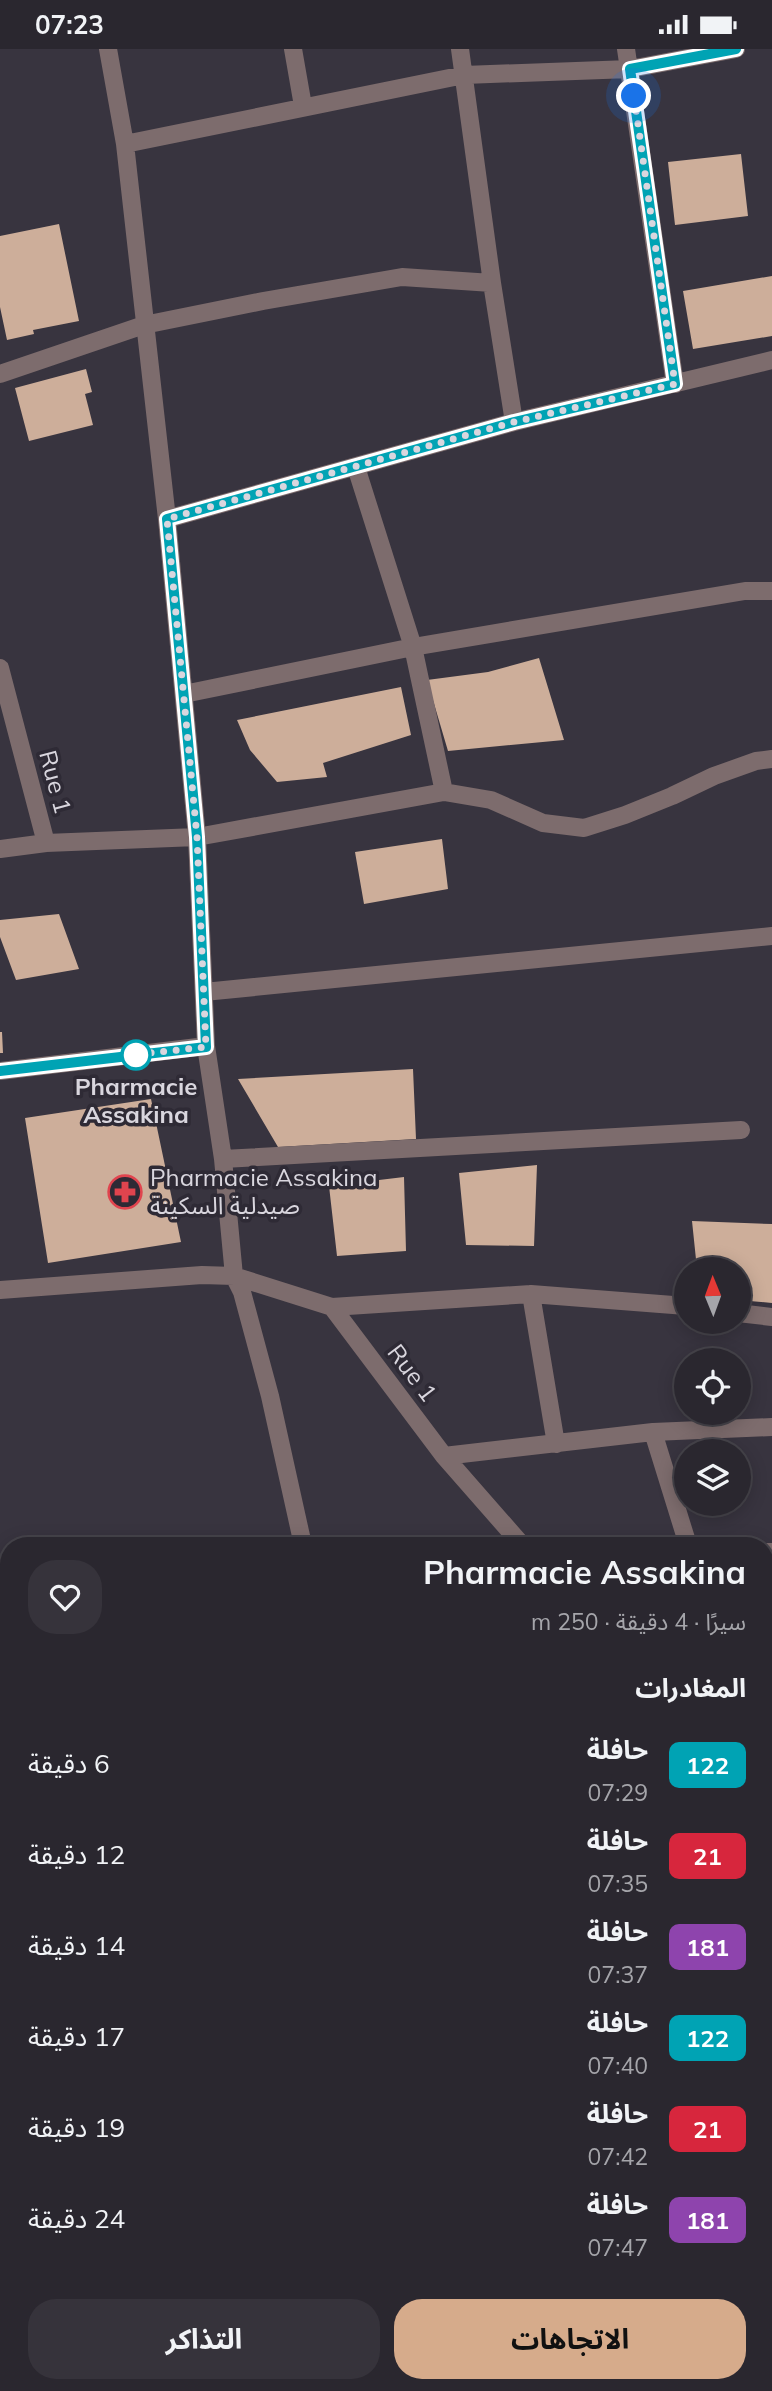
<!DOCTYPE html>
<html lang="ar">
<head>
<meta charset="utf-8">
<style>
  body { margin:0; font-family:Mulish,"Noto Sans Arabic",sans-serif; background:#36333b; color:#f1f3f6; direction:rtl; height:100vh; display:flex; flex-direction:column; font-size:26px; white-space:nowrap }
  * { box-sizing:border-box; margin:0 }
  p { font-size:23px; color:#a5a5aa }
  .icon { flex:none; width:38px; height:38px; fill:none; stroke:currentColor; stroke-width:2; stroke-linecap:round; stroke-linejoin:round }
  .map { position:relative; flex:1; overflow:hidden; direction:ltr }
  .side { position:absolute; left:0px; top:1488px; width:774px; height:856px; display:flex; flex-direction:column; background:#2a272f; border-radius:28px 28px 0 0; box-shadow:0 4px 18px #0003,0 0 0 2px #46444b; direction:rtl }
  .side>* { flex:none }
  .badge { padding:0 14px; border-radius:10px; font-size:24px; line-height:46px }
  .needle { width:46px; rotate:359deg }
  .fabs { position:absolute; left:674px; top:1208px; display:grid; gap:14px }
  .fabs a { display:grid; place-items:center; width:77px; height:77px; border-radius:50%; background:#2a272f; box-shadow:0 4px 18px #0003,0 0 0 2px #46444b; font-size:35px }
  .you { position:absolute; width:35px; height:35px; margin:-18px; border:5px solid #fff; border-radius:50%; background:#1a73e8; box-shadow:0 0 0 10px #1a73e833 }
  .map>.badge { position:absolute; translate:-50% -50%; box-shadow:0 0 0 4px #fff }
  h2 { padding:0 28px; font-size:26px; line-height:63px }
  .round { display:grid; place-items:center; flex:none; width:74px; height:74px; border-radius:28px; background:#36333b }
  .headline { display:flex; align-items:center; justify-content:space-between; height:119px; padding:0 28px }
  h1 { font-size:33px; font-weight:700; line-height:52px }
  .button { display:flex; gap:14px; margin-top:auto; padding:14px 28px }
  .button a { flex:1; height:80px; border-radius:28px; background:#d6ab8b; color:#111; font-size:28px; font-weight:700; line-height:80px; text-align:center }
  .button a+a { background:#36333b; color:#f1f3f6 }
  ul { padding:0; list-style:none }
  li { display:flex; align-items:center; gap:21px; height:91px; padding:0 28px }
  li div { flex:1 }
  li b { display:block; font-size:26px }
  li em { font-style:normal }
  li .badge { min-width:77px; font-weight:700; text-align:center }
  .status { display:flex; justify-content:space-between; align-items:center; height:49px; padding:0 35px; background:#2a272f; direction:ltr }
  .status svg { height:19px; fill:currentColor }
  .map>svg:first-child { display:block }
</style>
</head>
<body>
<div class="status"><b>07:23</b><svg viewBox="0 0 49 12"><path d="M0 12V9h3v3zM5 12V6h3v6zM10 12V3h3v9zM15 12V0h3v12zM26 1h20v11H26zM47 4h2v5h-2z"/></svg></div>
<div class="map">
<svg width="772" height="2342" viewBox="0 0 772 2342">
  <rect width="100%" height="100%" fill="#38343f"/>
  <path fill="#cdae9a" d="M 741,105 L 748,167 L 675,176 L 668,113 Z
    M 59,175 L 79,272 L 33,281 L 34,285 L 7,291 L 0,258 L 0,187 Z
    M 772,227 L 772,287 L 693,300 L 683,242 Z
    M 86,320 L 92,343 L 85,345 L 93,376 L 29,392 L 15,339 Z
    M 539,609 L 564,691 L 448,702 L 427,631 L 488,623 Z
    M 401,638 L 411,686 L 323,714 L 327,728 L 277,733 L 250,701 L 237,671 Z
    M 442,790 L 448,840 L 364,855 L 355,803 Z
    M 59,865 L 79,920 L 16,931 L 0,888 L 0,871 Z
    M 0,983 L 2,983 L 3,1004 L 0,1004 Z
    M 413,1020 L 416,1090 L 278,1098 L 238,1030 Z
    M 151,1050 L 181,1193 L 48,1214 L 25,1069 Z
    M 537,1116 L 534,1197 L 466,1196 L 459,1124 Z
    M 404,1128 L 406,1202 L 337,1207 L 329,1137 Z
    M 692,1172 L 772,1175 L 772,1254 L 738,1251 L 738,1220 L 697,1220 Z"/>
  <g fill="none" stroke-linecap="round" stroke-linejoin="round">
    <path stroke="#7d6c6d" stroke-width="18" d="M 108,0 L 125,95 L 167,470 L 197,788 L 206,997 L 223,1110 L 234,1227 L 242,1243 L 270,1347 L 303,1496
      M 293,0 L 303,57
      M 460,0 L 492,234 L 514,373
      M 626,0 L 675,335
      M 125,95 L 464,26 L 630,20 L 736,0
      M 0,325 L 144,276 L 263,252 L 402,228 L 492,234
      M 356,418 L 413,598 L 444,743
      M 167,470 L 514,373 L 772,311
      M 0,619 L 46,794
      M 184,645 L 413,598 L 745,542 L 772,542
      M 0,800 L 46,794 L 197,788 L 444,743 L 491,751 L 543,774 L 584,779 L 625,766 L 672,747 L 714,727 L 756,712 L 772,710
      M 204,943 L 772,887
      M 0,1022 L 206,997
      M 223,1110 L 741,1081
      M 0,1241 L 202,1226 L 234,1227 L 332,1258 L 444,1407 L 522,1496
      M 531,1245 L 556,1395
      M 332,1258 L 531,1245 L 686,1257
      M 738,1264 L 772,1268
      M 653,1383 L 772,1378
      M 444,1407 L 653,1383 L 688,1496
      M 765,1503 L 772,1503
      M 0,1568 L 9,1566
      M 765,1782 L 772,1790
      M 0,1947 L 9,1948
      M 765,1972 L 772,1972
      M 706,2334 L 759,2342
      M 378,2342 L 379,2334"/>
  </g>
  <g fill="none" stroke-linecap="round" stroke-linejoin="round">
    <defs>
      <path id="line" d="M 0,1022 L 206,998 L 197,788 L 167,470 L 514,373 L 675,335 L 630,20 L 736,0"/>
    </defs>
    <use href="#line" stroke="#fff" stroke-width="16"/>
    <use href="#line" stroke="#00a3b4" stroke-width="10"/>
    <path stroke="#d9d6de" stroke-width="7" stroke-dasharray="0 12.6" d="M 136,1006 L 131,1006 L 206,998 L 197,788 L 167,470 L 514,373 L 675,335 L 634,47"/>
  </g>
  <defs>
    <symbol id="pharmacy-ring" viewBox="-11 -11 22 22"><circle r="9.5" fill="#2e2a35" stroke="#e0444e" stroke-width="1.5"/><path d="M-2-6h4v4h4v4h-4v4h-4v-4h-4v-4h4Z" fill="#e0444e"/></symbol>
  </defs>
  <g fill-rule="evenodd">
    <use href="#pharmacy-ring" x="106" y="1124" width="38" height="38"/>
  </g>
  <circle fill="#fff" stroke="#00a3b4" stroke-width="3.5" cx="136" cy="1006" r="14"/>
  <g text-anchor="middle" stroke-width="7" stroke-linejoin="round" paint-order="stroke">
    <g font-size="24" fill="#d9d6de" stroke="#2e2a35">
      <text transform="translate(55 733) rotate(75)" y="8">Rue 1</text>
      <text transform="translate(412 1324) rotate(53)" y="8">Rue 1</text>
    </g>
    <g font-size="24" font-weight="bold" fill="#d9d6de" stroke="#2e2a35">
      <text x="136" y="1046">Pharmacie<tspan x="136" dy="28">Assakina</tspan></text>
    </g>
    <g font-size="24" fill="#d9d6de" stroke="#2e2a35" text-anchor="start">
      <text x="150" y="1137">Pharmacie Assakina<tspan x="150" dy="28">صيدلية السكينة</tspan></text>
    </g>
  </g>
</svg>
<div class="fabs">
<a><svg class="needle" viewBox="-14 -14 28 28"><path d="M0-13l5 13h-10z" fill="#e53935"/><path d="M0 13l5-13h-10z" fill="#a5a5aa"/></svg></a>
<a><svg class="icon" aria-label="locate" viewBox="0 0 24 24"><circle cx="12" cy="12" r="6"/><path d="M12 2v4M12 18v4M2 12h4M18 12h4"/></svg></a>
<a><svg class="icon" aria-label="layers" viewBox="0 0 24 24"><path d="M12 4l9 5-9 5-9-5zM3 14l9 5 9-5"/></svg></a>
</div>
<div class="you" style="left:634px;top:47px"></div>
<section class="side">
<div class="headline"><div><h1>Pharmacie Assakina</h1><p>سيرًا · 4 دقيقة · 250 m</p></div><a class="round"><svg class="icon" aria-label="heart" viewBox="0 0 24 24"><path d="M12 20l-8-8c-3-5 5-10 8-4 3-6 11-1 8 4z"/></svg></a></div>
<h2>المغادرات</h2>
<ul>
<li><span class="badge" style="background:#00a3b4;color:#fff">122</span><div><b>حافلة</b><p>07:29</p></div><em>6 دقيقة</em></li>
<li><span class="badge" style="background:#d7263d;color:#fff">21</span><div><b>حافلة</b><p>07:35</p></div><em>12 دقيقة</em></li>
<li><span class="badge" style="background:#8e44ad;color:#fff">181</span><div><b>حافلة</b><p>07:37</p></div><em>14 دقيقة</em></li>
<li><span class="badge" style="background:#00a3b4;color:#fff">122</span><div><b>حافلة</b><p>07:40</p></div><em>17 دقيقة</em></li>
<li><span class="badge" style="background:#d7263d;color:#fff">21</span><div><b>حافلة</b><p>07:42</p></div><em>19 دقيقة</em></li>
<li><span class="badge" style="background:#8e44ad;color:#fff">181</span><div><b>حافلة</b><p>07:47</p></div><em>24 دقيقة</em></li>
</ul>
<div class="button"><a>الاتجاهات</a><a>التذاكر</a></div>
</section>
</div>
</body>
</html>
